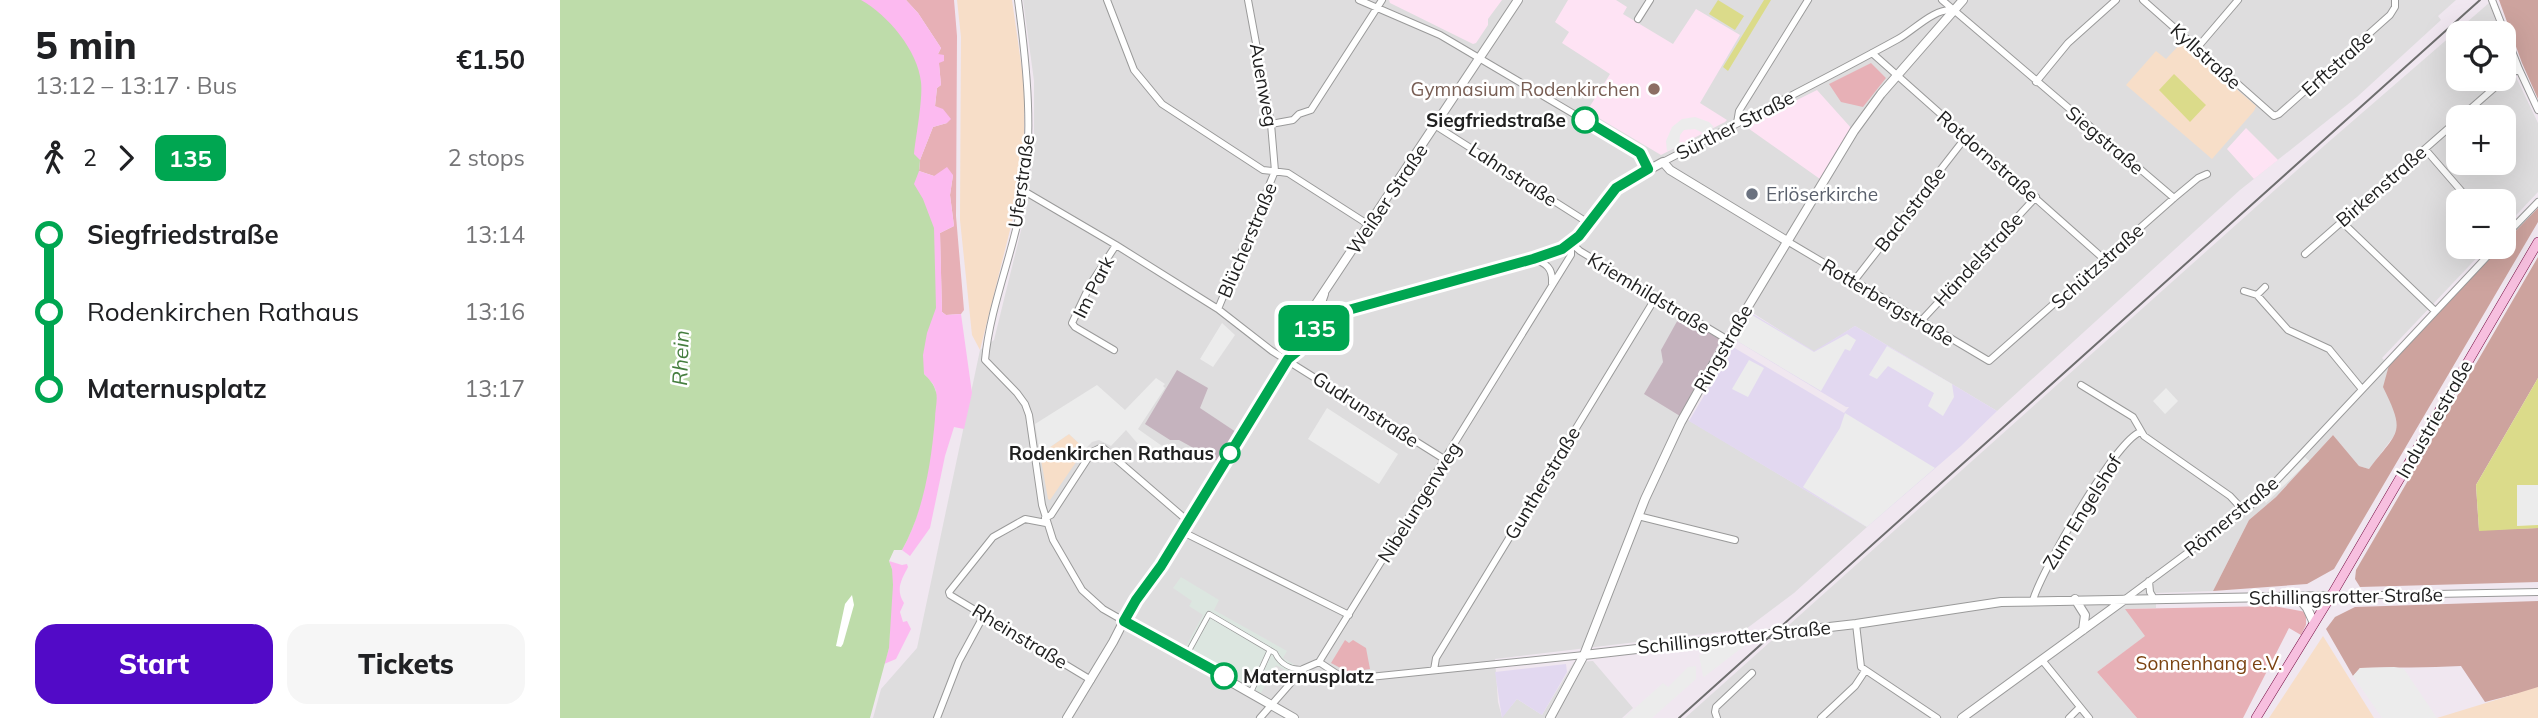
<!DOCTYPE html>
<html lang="en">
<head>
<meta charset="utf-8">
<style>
  body { margin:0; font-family:Mulish,sans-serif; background:#f6f6f6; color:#202124; height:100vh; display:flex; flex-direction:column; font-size:26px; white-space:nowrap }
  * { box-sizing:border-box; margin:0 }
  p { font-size:23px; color:#757577 }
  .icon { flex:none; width:38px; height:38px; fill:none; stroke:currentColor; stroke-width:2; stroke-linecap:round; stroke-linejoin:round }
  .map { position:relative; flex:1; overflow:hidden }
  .side { display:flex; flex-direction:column; background:#fff; width:560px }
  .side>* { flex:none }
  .badge { padding:0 14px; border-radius:10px; font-size:24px; line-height:46px }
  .fabs { position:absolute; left:1886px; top:21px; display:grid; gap:14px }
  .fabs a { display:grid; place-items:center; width:70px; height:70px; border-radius:14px; background:#fff; box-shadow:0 7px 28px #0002; font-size:35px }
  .map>.badge { position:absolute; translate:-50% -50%; box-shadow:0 0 0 4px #fff }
  .legs { display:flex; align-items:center; gap:10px; height:77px; padding:0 35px; font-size:23px }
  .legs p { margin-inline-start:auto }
  .head { display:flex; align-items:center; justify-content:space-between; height:119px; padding:0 35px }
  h1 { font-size:38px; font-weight:800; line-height:52px }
  .cta { display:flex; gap:14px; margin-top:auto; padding:14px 35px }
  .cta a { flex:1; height:80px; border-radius:21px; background:#520ac7; color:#fff; font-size:28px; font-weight:800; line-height:80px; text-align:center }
  .cta a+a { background:#f6f6f6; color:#202124 }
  ul { padding:0 35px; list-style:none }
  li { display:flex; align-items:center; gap:24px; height:77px; font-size:26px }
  li i { display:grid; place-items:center; width:10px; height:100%; margin:0 9px; background:currentColor }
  li i::after { content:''; width:18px; height:18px; margin:-9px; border:5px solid; border-radius:50%; background:#fff }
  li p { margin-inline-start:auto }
  li:first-child i { background:linear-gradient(#0000 50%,currentColor 0) }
  li:last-child i { background:linear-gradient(currentColor 50%,#0000 0) }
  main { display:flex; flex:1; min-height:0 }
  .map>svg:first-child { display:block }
</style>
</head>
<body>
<main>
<section class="side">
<div class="head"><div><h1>5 min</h1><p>13:12 – 13:17 · Bus</p></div><b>€1.50</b></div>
<div class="legs"><svg class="icon" aria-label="walk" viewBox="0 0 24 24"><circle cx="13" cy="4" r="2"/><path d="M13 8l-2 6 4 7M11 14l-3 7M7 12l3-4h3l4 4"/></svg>2<svg class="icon" aria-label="forward" viewBox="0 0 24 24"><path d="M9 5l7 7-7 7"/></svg><b class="badge" style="background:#00a651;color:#fff">135</b><p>2 stops</p></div>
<ul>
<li><i style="color:#00a651"></i><b>Siegfriedstraße</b><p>13:14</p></li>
<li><i style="color:#00a651"></i><span>Rodenkirchen Rathaus</span><p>13:16</p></li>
<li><i style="color:#00a651"></i><b>Maternusplatz</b><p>13:17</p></li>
</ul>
<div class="cta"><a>Start</a><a>Tickets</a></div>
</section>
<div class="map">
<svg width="1978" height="718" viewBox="0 0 1978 718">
  <rect width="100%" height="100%" fill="#f0e7f0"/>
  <path fill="#deddde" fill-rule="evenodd" d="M 463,0 L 1896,0 L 1878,16 L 1881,20 L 1797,97 L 1680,190 L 1437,411 L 1295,326 L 1254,352 L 1182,306 L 1161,340 L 1121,316 L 1103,362 L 1085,394 L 1307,527 L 1234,593 L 1186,629 L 935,659 L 938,702 L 942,717 L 957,699 L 982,715 L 1014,662 L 1033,661 L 1073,708 L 1062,718 L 313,718 L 321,689 L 357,648 L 420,350 L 434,340 L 467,206 L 474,146 L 474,81 Z
    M 1929,3 L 1940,33 L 1899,33 L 1899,79 L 1944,79 L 1944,44 L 1956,77 L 1978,123 L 1978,192 L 1944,228 L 1944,201 L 1899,201 L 1899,247 L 1927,247 L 1822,358 L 1829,365 L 1824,387 L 1838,417 L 1837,432 L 1809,469 L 1799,466 L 1773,435 L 1716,497 L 1689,520 L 1653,591 L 1596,593 L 1596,608 L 1566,609 L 1586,636 L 1537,672 L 1577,718 L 1125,718 L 1765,145 ZM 1899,117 L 1944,117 L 1944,163 L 1899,163 Z"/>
  <path fill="#e2d8f0" d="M 1193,314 L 1254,351 L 1295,326 L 1437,411 L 1401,446 L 1307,527 L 1129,421 L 1173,347 L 1284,413 L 1289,407 L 1286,407 L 1177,341 Z
    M 1006,664 L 1007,672 L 982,715 L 957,699 L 942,718 L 935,672 Z"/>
  <path fill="#fee3f4" d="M 829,0 L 942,0 L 928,19 L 928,25 L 916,43 L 913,44 L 830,3 Z
    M 1008,0 L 1056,0 L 1067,7 L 1063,14 L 1113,44 L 1136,9 L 1180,35 L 1140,103 L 1167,120 L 1165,122 L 1101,155 L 1027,111 L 1050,74 L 1002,43 L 1009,32 L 995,22 Z
    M 1257,90 L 1292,129 L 1260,179 L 1185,126 Z
    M 1686,128 L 1718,160 L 1694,179 L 1667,149 Z"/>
  <path fill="#c5b3be" d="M 1120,316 L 1161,340 L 1120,416 L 1084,394 L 1103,362 L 1101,350 Z
    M 617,370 L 648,388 L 640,408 L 676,432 L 657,461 L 619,440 L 610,440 L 585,424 Z"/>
  <path fill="#e7b0b6" d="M 346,0 L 394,0 L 397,36 L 396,216 L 404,310 L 401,314 L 386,315 L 382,312 L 380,233 L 394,226 L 390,195 L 393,175 L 374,176 L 359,171 L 360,160 L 373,127 L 387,123 L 375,106 L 377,88 L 381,85 L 378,54 L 381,48 L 358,13 Z
    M 1311,63 L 1326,78 L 1303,107 L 1281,102 L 1269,84 Z
    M 1714,606 L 1746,612 L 1746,625 L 1741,635 L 1729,628 L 1683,718 L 1577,718 L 1537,672 L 1585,636 L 1565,609 Z
    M 785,640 L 789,643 L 793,640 L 806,648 L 810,669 L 788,672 L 771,663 Z"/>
  <path fill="#cda39e" d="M 1939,0 L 1978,0 L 1978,99 L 1962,63 Z
    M 1978,208 L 1978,222 L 1774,569 L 1747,584 L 1653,591 L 1689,520 L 1716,497 L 1773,435 L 1799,466 L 1809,469 C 1839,430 1846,434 1823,387 L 1829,365 L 1941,247 L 1944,247 L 1944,243 Z
    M 1978,257 L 1978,378 L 1916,485 L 1919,530 L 1978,528 L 1978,582 L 1800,587 L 1795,579 L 1796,570 Z
    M 1978,601 L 1978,711 L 1956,694 L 1925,702 L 1901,666 C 1867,668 1834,667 1800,668 L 1793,676 L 1766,629 L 1775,617 L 1795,607 Z"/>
  <path fill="#fcbaf0" d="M 289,0 L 346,0 L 358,13 L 381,48 L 378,54 L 384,55 L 384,61 L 379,63 L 381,85 L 377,88 L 375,106 L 383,109 L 391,119 L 387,123 L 373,127 L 360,160 L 359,171 L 374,176 L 387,167 L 393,175 L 390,195 L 394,226 L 380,233 L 382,312 L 386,315 L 401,314 L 412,393 L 404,429 L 394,427 L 385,456 L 370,528 L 350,556 L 342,550 C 369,502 370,444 376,391 L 373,384 L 364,374 Z
    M 329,561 L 342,565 L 347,564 L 348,567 C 342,579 335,589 344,603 L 340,612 L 343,622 L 347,621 L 351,629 L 336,659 L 324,664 L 329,648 L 332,569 Z"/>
  <path fill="#f7dec8" d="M 397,0 L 452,0 L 464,84 L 464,132 L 456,206 L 420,350 L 412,335 L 400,220 L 401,37 Z
    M 1622,42 L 1696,106 L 1694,111 L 1652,159 L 1566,85 L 1596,51 L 1606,59 Z
    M 509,434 L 525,449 L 490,500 L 488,499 L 480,454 Z
    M 1763,636 L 1814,718 L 1709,718 Z
    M 1978,687 L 1978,718 L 1877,718 Z"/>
  <path fill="#dbdb8a" d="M 1158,0 L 1184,16 L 1175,30 L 1149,14 Z
    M 1204,0 L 1211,0 L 1168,71 L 1163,67 Z
    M 1614,74 L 1646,105 L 1630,122 L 1599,90 Z
    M 1978,378 L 1978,528 L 1919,531 L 1916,485 Z"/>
  <path fill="#ececec" d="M 1135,117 L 1149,122 L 1154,127 L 1143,133 L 1135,129 L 1124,130 L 1120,135 L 1119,146 L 1107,151 L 1106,141 L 1112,127 L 1122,119 Z
    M 1192,315 L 1254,352 L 1287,334 L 1296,340 L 1290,351 L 1285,349 L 1261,391 L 1177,341 Z
    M 662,323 L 675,335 L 653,367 L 640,359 Z
    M 1327,346 L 1392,384 L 1394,397 L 1383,416 L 1368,406 L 1374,393 L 1328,366 L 1317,379 L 1309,375 Z
    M 1189,360 L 1204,368 L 1188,397 L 1172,389 Z
    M 596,378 L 605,384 L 603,386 L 605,388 L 578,429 L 612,453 L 604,462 L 578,444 L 566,430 L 551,446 L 539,440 L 532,442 L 525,449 L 509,434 L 480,454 L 475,424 L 537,385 L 565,410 Z
    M 1606,388 L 1618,401 L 1605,414 L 1593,401 Z
    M 767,408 L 838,454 L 819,484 L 748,439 Z
    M 1285,413 L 1375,468 L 1307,527 L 1243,487 L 1280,428 Z
    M 1745,457 L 1749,461 L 1706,503 L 1703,499 Z
    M 1957,485 L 1978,485 L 1978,525 L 1957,526 Z
    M 1188,643 L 1144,677 L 1143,676 L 1139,655 L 1144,654 L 1143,649 Z
    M 1136,666 L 1136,679 L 1092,718 L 1064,718 L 1103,683 L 1108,687 L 1128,667 Z
    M 1834,667 L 1844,669 L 1877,718 L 1822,718 L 1793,676 L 1800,668 Z"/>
  <path fill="#dce6e0" d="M 621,577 L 659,600 L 654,610 L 727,651 L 723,658 L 738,667 L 732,674 L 716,665 L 701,693 L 624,650 L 643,615 L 629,606 L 632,601 L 613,588 Z"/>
  <path fill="#bedcaa" d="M 0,0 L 301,0 C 328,15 358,51 361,82 C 363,99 356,135 354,154 L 360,160 L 359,171 L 354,184 L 363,199 L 374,228 L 376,308 L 367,333 L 363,355 L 364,374 C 369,379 374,384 376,392 C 378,400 375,410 375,419 C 371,463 364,511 342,550 L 334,550 L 329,561 L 332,569 L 333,585 L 329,648 L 310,718 L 0,718 Z"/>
  <path fill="#fff" d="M 292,595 L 294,605 L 283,644 L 281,647 L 276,646 L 285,604 Z"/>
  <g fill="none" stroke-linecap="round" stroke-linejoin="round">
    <defs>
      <path id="pedestrian" d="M 626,656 L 649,614 L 715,653 C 720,664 731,670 743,669
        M 691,692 L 710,650"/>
      <path id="minor" d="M 458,0 C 467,67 474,136 462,203 C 452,256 430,307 425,360 L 457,393 L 465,404 L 469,415 L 482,505 L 493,540 L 522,590 L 543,609 L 564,621
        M 547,0 L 574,70 L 602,104 L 703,170 L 728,173 L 809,225
        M 799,0 L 880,35 L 1080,153 L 1088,169
        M 1382,0 L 1614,198
        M 1583,0 L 1714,116 L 1719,114 L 1830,15 L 1835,7 L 1835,0
        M 1932,0 L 1959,69 L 1978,110
        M 1078,19 L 1090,0
        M 1637,48 L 1678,0
        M 1312,53 L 1545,260
        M 1476,82 L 1508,43 L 1556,0
        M 1901,117 L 1949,75 L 1959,69
        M 1177,123 L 1179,111 L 1248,0
        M 711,124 L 733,120 L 739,114 L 751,110 L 822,0
        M 876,126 L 1030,224
        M 1865,149 L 1910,201
        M 1103,162 C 1181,121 1260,82 1338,39 C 1353,31 1376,6 1394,11
        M 464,191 L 556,245 L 658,309 L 712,351 L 884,459
        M 1781,221 L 1875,311
        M 1944,237 L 1978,202
        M 1227,241 L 1429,361 L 1614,198 L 1638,178 L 1647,174
        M 1011,243 L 1020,251 L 1168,340
        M 1745,254 L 1899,119
        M 973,259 C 986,263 993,268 992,283
        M 1294,281 L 1406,137
        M 1684,291 L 1697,295 L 1728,330 L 1769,349 L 1801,388
        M 1697,295 L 1705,287
        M 658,309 L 715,171 L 711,124 L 688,0
        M 1361,321 L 1476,197
        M 554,350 L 515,327 L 512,323 L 530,285 L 556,245
        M 1521,385 L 1573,417 L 1584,436 L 1670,496 L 1684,511
        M 1078,516 L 1175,540
        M 485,518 L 491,515 L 532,452 L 542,447 L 629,522
        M 486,523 L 465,519 L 433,537 L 389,592 L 390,595 L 531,680
        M 623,532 L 789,615
        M 1589,581 L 1590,592 L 1594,599
        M 1771,596 L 1978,592
        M 1473,600 C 1482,570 1554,443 1580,432
        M 1564,600 L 1684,511 L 1704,494 L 1936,247
        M 1296,624 L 1301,667 L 1377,718
        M 1482,660 L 1529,718
        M 759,662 L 780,676 L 790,679 L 1024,655
        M 874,670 L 876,658 L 1096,297
        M 377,718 L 399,661 L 424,615
        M 700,718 L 743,669 L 759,662 L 1011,255 L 1011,243
        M 1157,718 L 1155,712 L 1156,707 L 1192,673
        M 1261,718 L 1295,686 L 1305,671
        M 1509,718 L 1520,707"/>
      <path id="tertiary" d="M 744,322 L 973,259 L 1011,243 L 1025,231 L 1056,188 L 1103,162 L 1110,170 L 1227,241
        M 728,359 L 728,350 L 744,322 L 958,0
        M 1737,596 L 1747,608 L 1754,623
        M 1515,599 L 1525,615 L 1523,630
        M 564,621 L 734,718
        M 1024,655 L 1296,624 L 1441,602 L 1771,596
        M 507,718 L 553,642 L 572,605 L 601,566 L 728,359 C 748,348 757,314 764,294
        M 990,718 L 1024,655 L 1085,499 L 1121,422 L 1154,363 L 1294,131 L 1321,94 L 1403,0
        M 1402,718 L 1564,600"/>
      <path id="secondary" d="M 1696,718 L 1774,591 L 1978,242"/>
    </defs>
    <use href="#pedestrian" stroke="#9a9a9a" stroke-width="6"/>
    <use href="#minor" stroke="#9a9a9a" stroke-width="8"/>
    <use href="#tertiary" stroke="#9a9a9a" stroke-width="10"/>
    <use href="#secondary" stroke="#740b40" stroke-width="10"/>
    <use href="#pedestrian" stroke="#fff" stroke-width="4.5"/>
    <use href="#minor" stroke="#fff" stroke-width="6"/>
    <use href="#tertiary" stroke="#fff" stroke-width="8"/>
    <use href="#secondary" stroke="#f7bfdf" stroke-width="9"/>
    <path stroke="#6e6e6e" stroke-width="2" d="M 1119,718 L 1920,0"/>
  </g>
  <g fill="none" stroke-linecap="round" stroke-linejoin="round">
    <defs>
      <path id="line-1" d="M 664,676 L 564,621 L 576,600 L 601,566 L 728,359 L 739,350 L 755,327 L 774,314 L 973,259 L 1002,249 L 1019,236 L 1056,188 L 1088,169 L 1080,153 L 1025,120"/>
    </defs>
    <use href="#line-1" stroke="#fff" stroke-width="16"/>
    <use href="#line-1" stroke="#00a651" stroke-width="10"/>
  </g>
  <circle fill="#8d6e63" stroke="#fff" stroke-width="2.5" cx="1094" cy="89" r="7"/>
  <g fill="#fff" stroke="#00a651" stroke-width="3.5">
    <circle cx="1025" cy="120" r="12"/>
    <circle cx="670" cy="453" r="9"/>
    <circle cx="664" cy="676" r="12"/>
  </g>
  <circle fill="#6b7280" stroke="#fff" stroke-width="2.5" cx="1192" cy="194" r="7"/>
  <g text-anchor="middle" stroke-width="5" stroke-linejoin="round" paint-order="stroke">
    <g font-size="19" fill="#202020" stroke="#fff">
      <text transform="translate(1646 56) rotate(42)" y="7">Kyllstraße</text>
      <text transform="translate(1777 63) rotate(-42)" y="7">Erftstraße</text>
      <text transform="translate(704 85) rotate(80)" y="7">Auenweg</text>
      <text transform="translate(1175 125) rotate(-27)" y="7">Sürther Straße</text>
      <text transform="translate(1545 140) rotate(40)" y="7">Siegstraße</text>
      <text transform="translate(1428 156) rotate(41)" y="7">Rotdornstraße</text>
      <text transform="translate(953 174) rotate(33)" y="7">Lahnstraße</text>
      <text transform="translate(461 181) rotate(-82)" y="7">Uferstraße</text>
      <text transform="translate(1821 186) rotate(-41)" y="7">Birkenstraße</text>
      <text transform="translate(827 199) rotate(-56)" y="7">Weißer Straße</text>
      <text transform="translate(1350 209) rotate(-52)" y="7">Bachstraße</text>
      <text transform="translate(687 240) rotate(-67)" y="7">Blücherstraße</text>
      <text transform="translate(1418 259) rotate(-47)" y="7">Händelstraße</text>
      <text transform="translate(1537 266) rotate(-42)" y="7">Schützstraße</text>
      <text transform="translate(533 287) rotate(-63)" y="7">Im Park</text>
      <text transform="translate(1089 293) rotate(31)" y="7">Kriemhildstraße</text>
      <text transform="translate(1328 302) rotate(31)" y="7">Rotterbergstraße</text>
      <text transform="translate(1163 348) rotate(-60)" y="7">Ringstraße</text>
      <text transform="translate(806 409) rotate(33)" y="7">Gudrunstraße</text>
      <text transform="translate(1874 419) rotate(-60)" y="7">Industriestraße</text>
      <text transform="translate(982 483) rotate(-59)" y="7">Guntherstraße</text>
      <text transform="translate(859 502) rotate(-58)" y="7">Nibelungenweg</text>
      <text transform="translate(1522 512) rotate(-58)" y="7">Zum Engelshof</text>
      <text transform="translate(1671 516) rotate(-39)" y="7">Römerstraße</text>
      <text transform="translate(1786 596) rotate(-1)" y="7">Schillingsrotter Straße</text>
      <text transform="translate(460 636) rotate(31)" y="7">Rheinstraße</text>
      <text transform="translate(1174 637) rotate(-6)" y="7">Schillingsrotter Straße</text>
    </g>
    <g font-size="19" fill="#785e54" stroke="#fff" text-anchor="end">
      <text x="1080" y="96">Gymnasium Rodenkirchen</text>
    </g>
    <g font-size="19" font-weight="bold" fill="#202020" stroke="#fff" text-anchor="end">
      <text x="1006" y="127">Siegfriedstraße</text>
      <text x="654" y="460">Rodenkirchen Rathaus</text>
      <text x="683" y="683" text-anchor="start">Maternusplatz</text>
    </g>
    <g font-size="19" fill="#5b616d" stroke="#fff" text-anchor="start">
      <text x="1206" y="201">Erlöserkirche</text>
    </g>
    <g font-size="19" fill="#7b4311" stroke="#fff">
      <text x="1649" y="670">Sonnenhang e.V.</text>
    </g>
    <g font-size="21" font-style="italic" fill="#457e3e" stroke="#fff">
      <text transform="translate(121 358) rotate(-88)" y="7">Rhein</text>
    </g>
  </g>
</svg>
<div class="fabs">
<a><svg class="icon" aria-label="locate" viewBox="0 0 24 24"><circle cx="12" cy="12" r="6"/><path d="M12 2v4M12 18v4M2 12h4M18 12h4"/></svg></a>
<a>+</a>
<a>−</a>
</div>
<b class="badge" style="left:754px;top:328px;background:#00a651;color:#fff">135</b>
</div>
</main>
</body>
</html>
